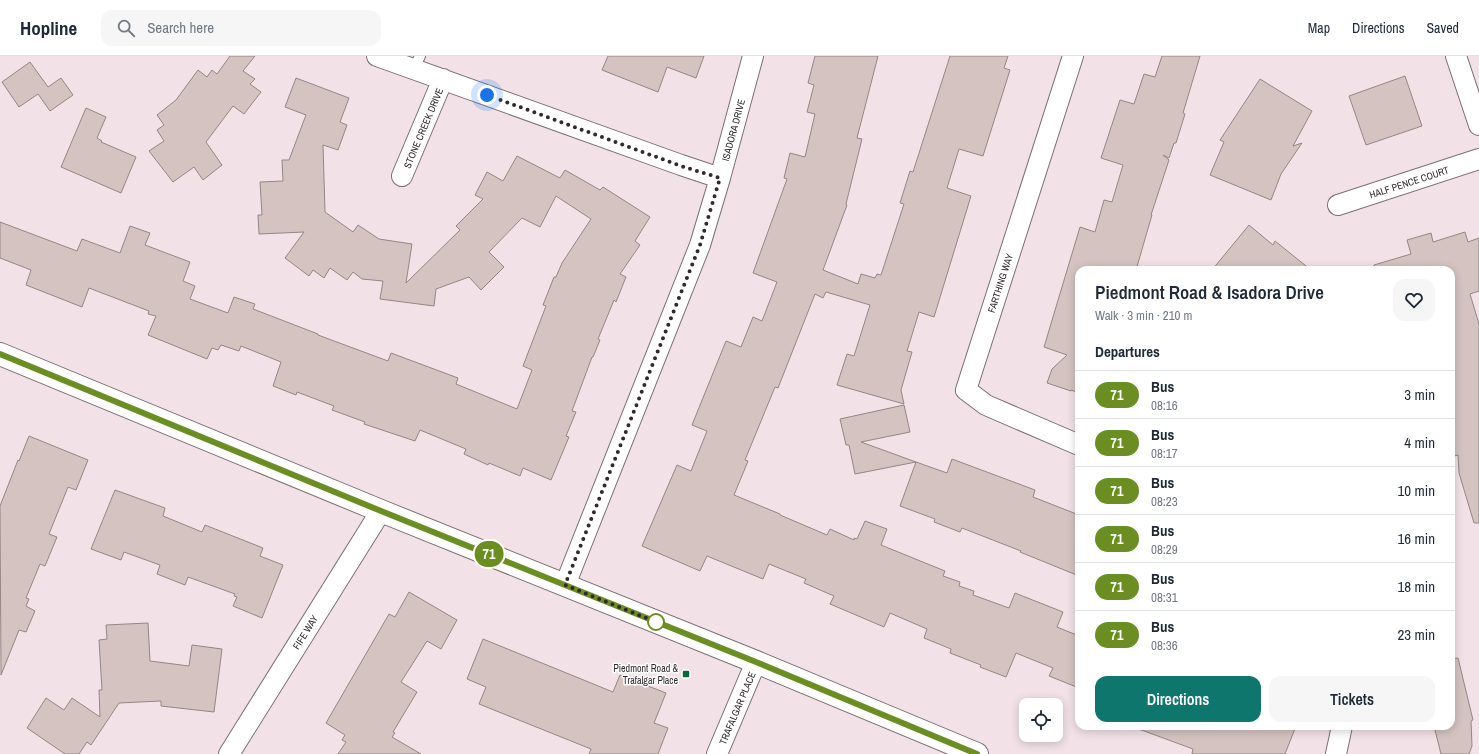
<!DOCTYPE html>
<html lang="en">
<head>
<meta charset="utf-8">
<style>
  body { margin:0; font-family:"Archivo Narrow",sans-serif; background:#f6f6f7; color:#1f2937; height:100vh; display:flex; flex-direction:column; font-size:15px; white-space:nowrap }
  * { box-sizing:border-box; margin:0 }
  p { font-size:13px; color:#747a83 }
  .icon { flex:none; width:22px; height:22px; fill:none; stroke:currentColor; stroke-width:2; stroke-linecap:round; stroke-linejoin:round }
  .map { position:relative; flex:1; overflow:hidden }
  .sheet { position:absolute; left:1075px; top:210px; width:380px; height:464px; display:flex; flex-direction:column; background:#fff; border-radius:12px; box-shadow:0 2px 10px #0003 }
  .sheet>* { flex:none }
  .badge { padding:0 8px; border-radius:13px; font-size:14px; line-height:26px }
  .tools { position:absolute; left:1019px; top:642px; display:grid; gap:8px }
  .tools a { display:grid; place-items:center; width:44px; height:44px; border-radius:8px; background:#fff; box-shadow:0 2px 10px #0003; font-size:20px }
  .you { position:absolute; width:20px; height:20px; margin:-10px; border:3px solid #fff; border-radius:50%; background:#1a73e8; box-shadow:0 0 0 6px #1a73e833 }
  .map>.badge { position:absolute; translate:-50% -50%; box-shadow:0 0 0 2px #fff }
  h2 { padding:0 20px; font-size:15px; line-height:36px }
  .round { display:grid; place-items:center; flex:none; width:42px; height:42px; border-radius:12px; background:#f6f6f7 }
  .head { display:flex; align-items:center; justify-content:space-between; height:68px; padding:0 20px }
  h1 { font-size:19px; font-weight:600; line-height:30px }
  .cta { display:flex; gap:8px; margin-top:auto; padding:8px 20px }
  .cta a { flex:1; height:46px; border-radius:12px; background:#0f766e; color:#fff; font-size:16px; font-weight:600; line-height:46px; text-align:center }
  .cta a+a { background:#f6f6f7; color:#1f2937 }
  ul { padding:0; list-style:none }
  li { display:flex; align-items:center; gap:12px; height:48px; padding:0 20px; border-top:1px solid #e0e1e3 }
  li div { flex:1 }
  li b { display:block; font-size:15px }
  li em { font-style:normal }
  li .badge { min-width:44px; font-weight:700; text-align:center }
  header { display:flex; align-items:center; gap:24px; box-sizing:border-box; height:56px; padding:0 20px; background:#fff; border-bottom:1px solid #e0e1e3 }
  header strong { font-size:19px }
  nav { display:flex; gap:22px; margin-inline-start:auto; font-size:14px }
  .search { width:280px; height:36px; background:#f6f6f7; display:flex; align-items:center; gap:10px; box-sizing:border-box; padding:0 14px; border-radius:12px; color:#747a83; font-size:15px }
  .map>svg:first-child { display:block }
</style>
</head>
<body>
<header>
<strong>Hopline</strong>
<div class="search"><svg class="icon" aria-label="search" viewBox="0 0 24 24"><circle cx="10" cy="10" r="6"/><path d="M15 15l6 6"/></svg>Search here</div>
<nav><a>Map</a><a>Directions</a><a>Saved</a></nav>
</header>
<div class="map">
<svg width="1479" height="698" viewBox="0 0 1479 698">
  <rect width="100%" height="100%" fill="#f2e2e7"/>
  <path fill="#d4c3c1" stroke="#958683" d="M 230,0 L 255,0 L 243,15 L 255,23 L 250,28 L 261,36 L 244,58 L 233,50 L 206,86 L 222,109 L 203,124 L 194,111 L 173,126 L 149,95 L 164,85 L 157,74 L 164,69 L 157,59 L 176,44 L 198,14 L 207,21 L 212,14 L 217,18 Z
    M 608,0 L 704,0 L 696,22 L 667,11 L 658,36 L 602,14 Z
    M 815,0 L 878,0 L 857,82 L 862,83 L 846,148 L 847,149 L 823,214 L 858,228 L 861,218 L 875,222 L 877,218 L 881,219 L 904,148 L 900,147 L 910,115 L 913,116 L 950,0 L 1008,0 L 1004,12 L 1010,14 L 983,100 L 959,93 L 947,132 L 971,140 L 934,261 L 919,256 L 907,295 L 912,296 L 901,334 L 904,348 L 837,329 L 847,298 L 854,300 L 870,249 L 826,236 L 823,242 L 815,238 L 778,332 L 775,331 L 745,404 L 748,405 L 734,439 L 780,458 L 780,459 L 827,479 L 830,473 L 854,484 L 854,482 L 857,483 L 865,465 L 887,473 L 881,489 L 945,515 L 943,520 L 960,526 L 959,530 L 974,535 L 973,539 L 1009,552 L 1015,537 L 1063,556 L 1057,571 L 1079,580 L 1079,632 L 1049,620 L 1053,612 L 1016,597 L 1006,621 L 980,611 L 981,609 L 950,597 L 951,593 L 924,582 L 927,573 L 890,557 L 884,571 L 830,548 L 834,540 L 804,527 L 806,523 L 769,508 L 763,523 L 707,500 L 700,515 L 642,490 L 677,409 L 691,415 L 707,375 L 692,369 L 726,285 L 741,291 L 753,261 L 762,265 L 777,226 L 753,217 L 787,123 L 784,122 L 790,97 L 805,101 L 815,58 L 807,56 L 814,29 L 808,27 Z
    M 1162,0 L 1200,0 L 1183,57 L 1185,58 L 1176,87 L 1174,87 L 1169,102 L 1163,99 L 1169,104 L 1151,159 L 1152,159 L 1136,214 L 1079,214 L 1079,337 L 1071,334 L 1071,335 L 1047,327 L 1052,313 L 1067,299 L 1044,291 L 1080,171 L 1095,176 L 1104,144 L 1112,146 L 1123,109 L 1101,102 L 1120,44 L 1134,48 L 1144,18 L 1155,21 Z
    M 30,6 L 48,31 L 61,22 L 73,39 L 50,55 L 38,38 L 19,51 L 2,26 Z
    M 1405,20 L 1422,70 L 1366,89 L 1349,40 Z
    M 296,22 L 349,42 L 340,66 L 347,69 L 338,94 L 323,89 L 325,156 L 353,176 L 358,169 L 379,183 L 412,188 L 406,227 L 460,174 L 456,170 L 483,143 L 475,139 L 487,116 L 503,125 L 517,100 L 560,122 L 565,114 L 600,134 L 603,131 L 650,161 L 635,185 L 640,189 L 620,218 L 626,221 L 616,246 L 614,244 L 598,283 L 600,284 L 593,301 L 592,301 L 572,355 L 576,356 L 566,380 L 569,381 L 551,424 L 523,412 L 520,420 L 489,407 L 488,409 L 464,398 L 466,393 L 420,374 L 415,385 L 364,368 L 365,366 L 332,354 L 334,350 L 297,336 L 296,339 L 273,330 L 281,306 L 241,290 L 239,295 L 221,289 L 218,294 L 212,292 L 207,303 L 148,279 L 156,260 L 148,258 L 149,255 L 89,232 L 82,251 L 26,229 L 31,214 L 0,202 L 0,166 L 77,195 L 82,183 L 120,197 L 130,170 L 150,177 L 145,189 L 190,206 L 183,225 L 195,230 L 190,243 L 228,257 L 234,241 L 255,248 L 253,253 L 318,278 L 318,279 L 388,305 L 391,297 L 458,322 L 456,328 L 517,353 L 532,314 L 523,310 L 546,250 L 543,249 L 554,221 L 556,221 L 562,207 L 591,163 L 556,140 L 540,171 L 522,162 L 489,196 L 504,211 L 481,234 L 469,221 L 436,233 L 434,250 L 380,243 L 383,225 L 362,223 L 353,216 L 347,224 L 330,212 L 324,222 L 313,214 L 309,220 L 285,202 L 304,176 L 259,178 L 258,159 L 262,159 L 260,126 L 283,125 L 282,104 L 289,104 L 306,59 L 285,51 Z
    M 1260,23 L 1312,55 L 1293,90 L 1302,87 L 1281,118 L 1271,144 L 1210,119 L 1224,86 L 1220,84 Z
    M 86,52 L 106,61 L 97,82 L 102,85 L 101,86 L 136,101 L 121,137 L 61,111 Z
    M 1249,169 L 1273,189 L 1275,185 L 1311,214 L 1212,214 Z
    M 1465,176 L 1468,186 L 1479,182 L 1479,235 L 1470,238 L 1479,268 L 1479,467 L 1474,467 L 1459,417 L 1458,399 L 1451,401 L 1451,214 L 1375,214 L 1374,209 L 1411,198 L 1407,184 L 1431,177 L 1433,186 Z
    M 904,349 L 910,376 L 861,386 L 916,406 L 855,418 L 849,389 L 846,389 L 840,363 Z
    M 29,380 L 88,404 L 76,434 L 68,431 L 49,478 L 57,481 L 45,510 L 40,508 L 26,542 L 29,543 L 26,550 L 35,555 L 26,576 L 19,574 L 1,619 L 0,450 L 18,404 L 19,405 Z
    M 952,403 L 1035,434 L 1033,441 L 1079,459 L 1079,520 L 1020,496 L 1021,495 L 962,472 L 960,476 L 934,466 L 935,463 L 900,450 L 916,406 L 947,417 Z
    M 115,434 L 165,452 L 163,460 L 202,476 L 205,469 L 263,492 L 260,500 L 283,509 L 262,562 L 233,550 L 237,541 L 234,540 L 235,538 L 188,521 L 185,529 L 157,518 L 160,509 L 124,496 L 121,504 L 91,493 Z
    M 409,536 L 457,564 L 441,593 L 427,585 L 401,626 L 417,636 L 393,676 L 395,677 L 392,681 L 421,698 L 338,698 L 346,686 L 342,684 L 345,679 L 326,667 L 389,558 L 395,561 Z
    M 148,567 L 150,605 L 189,610 L 192,589 L 222,593 L 214,656 L 161,650 L 161,645 L 119,647 L 91,689 L 87,686 L 79,698 L 65,698 L 27,672 L 46,642 L 64,654 L 72,642 L 100,661 L 99,634 L 102,634 L 99,584 L 107,583 L 106,569 Z
    M 483,583 L 613,636 L 620,619 L 666,637 L 654,667 L 668,672 L 658,698 L 589,698 L 591,693 L 479,648 L 486,631 L 467,623 Z
    M 1458,602 L 1473,664 L 1471,665 L 1472,690 L 1469,698 L 1441,698 L 1434,670 L 1451,670 L 1451,603 Z
    M 1137,670 L 1296,670 L 1285,698 L 1192,698 L 1193,693 L 1136,672 Z"/>
  <g fill="none" stroke-linecap="round" stroke-linejoin="round">
    <defs>
      <path id="lane" d="M 414,13 L 420,0"/>
      <path id="street" d="M 377,0 L 681,109 L 720,122
        M 1073,0 L 966,334 L 986,349 L 1079,389
        M 1456,0 L 1479,69
        M 402,120 L 443,23
        M 1338,149 L 1479,103
        M 565,529 L 700,189 L 720,122 L 753,0
        M 229,698 L 381,455
        M 717,698 L 756,606
        M 1336,698 L 1342,670"/>
      <path id="secondary" d="M 0,298 L 381,455 L 756,606 L 977,698"/>
    </defs>
    <use href="#lane" stroke="#7d6f74" stroke-width="12"/>
    <use href="#street" stroke="#7d6f74" stroke-width="22"/>
    <use href="#secondary" stroke="#7d6f74" stroke-width="24"/>
    <use href="#lane" stroke="#fff" stroke-width="10"/>
    <use href="#street" stroke="#fff" stroke-width="20"/>
    <use href="#secondary" stroke="#fff" stroke-width="22"/>
  </g>
  <g fill="none" stroke-linecap="round" stroke-linejoin="round">
    <defs>
      <path id="line" d="M 0,298 L 381,455 L 756,606 L 977,698"/>
    </defs>
    <use href="#line" stroke="#fff" stroke-width="9"/>
    <use href="#line" stroke="#6b8e23" stroke-width="6"/>
    <path stroke="#302a2c" stroke-width="4" stroke-dasharray="0 7.2" d="M 487,39 L 681,110 L 720,122 L 700,189 L 565,529 L 656,566"/>
  </g>
  <circle fill="#fff" stroke="#6b8e23" stroke-width="2" cx="656" cy="566" r="8"/>
  <rect fill="#046b41" stroke="#fff" stroke-width="1.5" x="682" y="614" width="8" height="8" rx="2"/>
  <g text-anchor="middle" stroke-width="3" stroke-linejoin="round" paint-order="stroke">
    <g font-size="10" fill="#302a2c" stroke="#fff">
      <text transform="translate(423 72) rotate(-67)" y="4">STONE CREEK DRIVE</text>
      <text transform="translate(733 74) rotate(-75)" y="4">ISADORA DRIVE</text>
      <text transform="translate(1409 126) rotate(-18)" y="4">HALF PENCE COURT</text>
      <text transform="translate(1000 227) rotate(-72)" y="4">FARTHING WAY</text>
      <text transform="translate(305 576) rotate(-58)" y="4">FIFE WAY</text>
      <text transform="translate(737 652) rotate(-67)" y="4">TRAFALGAR PLACE</text>
    </g>
    <g font-size="10" fill="#302a2c" stroke="#fff" text-anchor="end">
      <text x="678" y="616">Piedmont Road &amp;<tspan x="678" dy="12">Trafalgar Place</tspan></text>
    </g>
  </g>
</svg>
<div class="tools">
<a><svg class="icon" aria-label="locate" viewBox="0 0 24 24"><circle cx="12" cy="12" r="6"/><path d="M12 2v4M12 18v4M2 12h4M18 12h4"/></svg></a>
</div>
<div class="you" style="left:487px;top:39px"></div>
<b class="badge" style="left:489px;top:498px;background:#6b8e23;color:#fff">71</b>
<section class="sheet">
<div class="head"><div><h1>Piedmont Road &amp; Isadora Drive</h1><p>Walk · 3 min · 210 m</p></div><a class="round"><svg class="icon" aria-label="heart" viewBox="0 0 24 24"><path d="M12 20l-8-8c-3-5 5-10 8-4 3-6 11-1 8 4z"/></svg></a></div>
<h2>Departures</h2>
<ul>
<li><span class="badge" style="background:#6b8e23;color:#fff">71</span><div><b>Bus</b><p>08:16</p></div><em>3 min</em></li>
<li><span class="badge" style="background:#6b8e23;color:#fff">71</span><div><b>Bus</b><p>08:17</p></div><em>4 min</em></li>
<li><span class="badge" style="background:#6b8e23;color:#fff">71</span><div><b>Bus</b><p>08:23</p></div><em>10 min</em></li>
<li><span class="badge" style="background:#6b8e23;color:#fff">71</span><div><b>Bus</b><p>08:29</p></div><em>16 min</em></li>
<li><span class="badge" style="background:#6b8e23;color:#fff">71</span><div><b>Bus</b><p>08:31</p></div><em>18 min</em></li>
<li><span class="badge" style="background:#6b8e23;color:#fff">71</span><div><b>Bus</b><p>08:36</p></div><em>23 min</em></li>
</ul>
<div class="cta"><a>Directions</a><a>Tickets</a></div>
</section>
</div>
</body>
</html>
